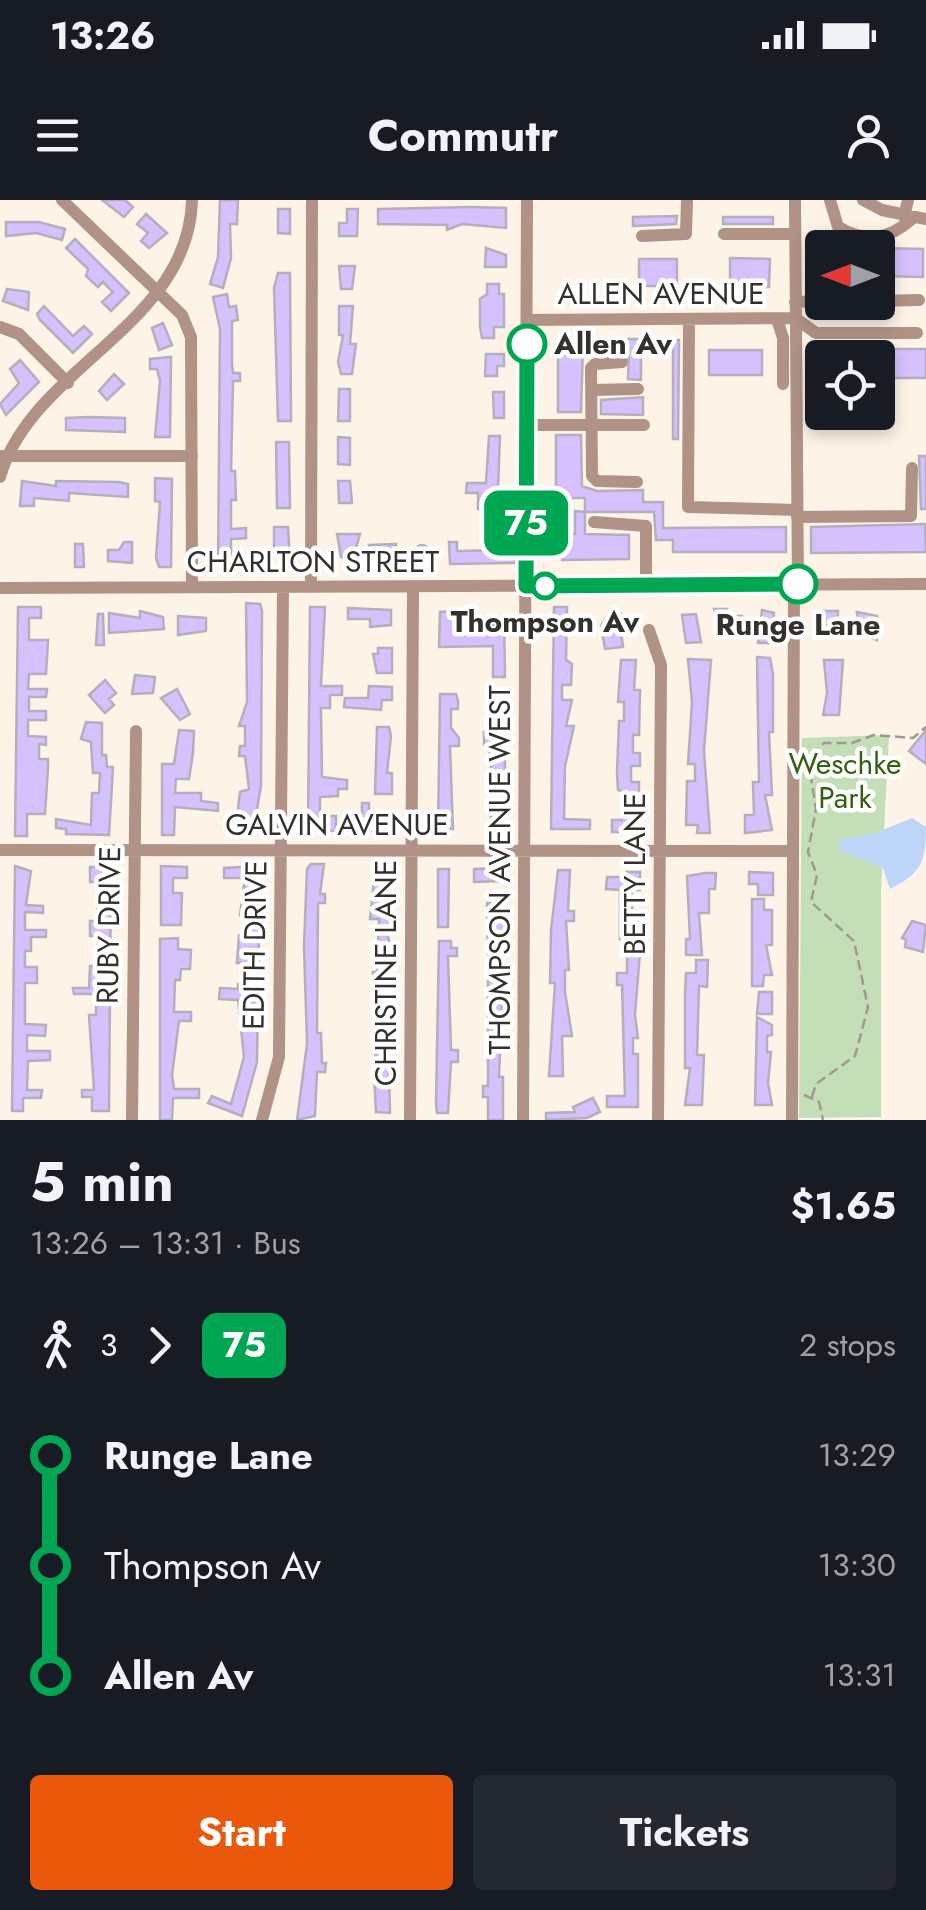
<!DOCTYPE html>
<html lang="en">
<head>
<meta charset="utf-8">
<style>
  body { margin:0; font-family:Jost,sans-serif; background:#242831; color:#f1f3f6; height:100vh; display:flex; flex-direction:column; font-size:38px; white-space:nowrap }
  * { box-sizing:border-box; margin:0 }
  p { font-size:32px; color:#9ea1a6 }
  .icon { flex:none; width:55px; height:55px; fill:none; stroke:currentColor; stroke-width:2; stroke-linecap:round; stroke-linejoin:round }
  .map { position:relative; height:920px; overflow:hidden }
  .drawer { display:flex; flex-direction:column; background:#171b24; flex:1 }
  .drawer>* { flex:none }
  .badge { padding:0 20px; border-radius:15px; font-size:35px; line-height:65px }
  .needle { width:65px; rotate:270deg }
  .controls { position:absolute; left:805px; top:30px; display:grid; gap:20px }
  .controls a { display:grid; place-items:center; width:90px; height:90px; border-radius:10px; background:#171b24; box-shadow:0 5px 15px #0003; font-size:50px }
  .map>.badge { position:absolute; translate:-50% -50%; box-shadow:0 0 0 5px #fff }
  .legs { display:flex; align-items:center; gap:15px; height:110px; padding:0 30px; font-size:32px }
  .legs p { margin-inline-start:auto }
  .summary { display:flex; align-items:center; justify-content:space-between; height:170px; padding:0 30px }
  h1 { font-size:55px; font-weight:700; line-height:75px }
  .button { display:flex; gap:20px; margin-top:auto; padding:20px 30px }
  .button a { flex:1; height:115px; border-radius:10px; background:#ea580c; color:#fff; font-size:40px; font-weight:700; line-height:115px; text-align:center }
  .button a+a { background:#242831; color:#f1f3f6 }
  ul { padding:0 30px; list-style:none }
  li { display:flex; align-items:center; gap:35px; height:110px; font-size:38px }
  li i { display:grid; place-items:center; width:15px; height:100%; margin:0 12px; background:currentColor }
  li i::after { content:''; width:25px; height:25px; margin:-12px; border:8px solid; border-radius:50%; background:#171b24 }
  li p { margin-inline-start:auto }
  li:first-child i { background:linear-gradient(#0000 50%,currentColor 0) }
  li:last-child i { background:linear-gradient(currentColor 50%,#0000 0) }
  .status { display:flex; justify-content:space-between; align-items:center; height:70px; padding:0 50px; background:#171b24; direction:ltr }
  .status svg { height:28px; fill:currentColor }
  header { display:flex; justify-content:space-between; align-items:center; height:130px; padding:0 30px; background:#171b24; font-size:45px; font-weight:700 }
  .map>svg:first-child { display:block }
</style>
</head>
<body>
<div class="status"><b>13:26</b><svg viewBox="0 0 49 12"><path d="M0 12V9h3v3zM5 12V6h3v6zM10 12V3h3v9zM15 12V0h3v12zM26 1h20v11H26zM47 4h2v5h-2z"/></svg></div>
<header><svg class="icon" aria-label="menu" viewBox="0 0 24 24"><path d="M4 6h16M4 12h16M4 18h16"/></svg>Commutr<svg class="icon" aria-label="person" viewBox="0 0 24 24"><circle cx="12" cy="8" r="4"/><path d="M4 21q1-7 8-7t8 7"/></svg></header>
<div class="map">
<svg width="926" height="920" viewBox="0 0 926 920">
  <rect width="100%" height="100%" fill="#fdf3e7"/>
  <path fill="#c4dfb7" d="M 889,535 L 881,689 L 881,917 L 799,918 L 802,538 Z"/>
  <path fill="#bdd6f7" d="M 912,618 L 926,627 C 926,661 922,673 890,689 L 883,668 L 839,650 L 841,639 L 873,634 Z"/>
  <path fill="#d6c0fe" stroke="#b4afbc" stroke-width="2.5" d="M 102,0 L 125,0 L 133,7 L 124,17 Z
    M 220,0 L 238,0 L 237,24 L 230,24 L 231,58 L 223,88 L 210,84 L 218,57 Z
    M 472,7 L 506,8 L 506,28 L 462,24 L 447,30 L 447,25 L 378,24 L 378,9 Z
    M 278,9 L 290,9 L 290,34 L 278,33 Z
    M 347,9 L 358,9 L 357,36 L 339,36 L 339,23 L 347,23 Z
    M 146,14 L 167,33 L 149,48 L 141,41 L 148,33 L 137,24 Z
    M 677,16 L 676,24 L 633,26 L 633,17 Z
    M 723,17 L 773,17 L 773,24 L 723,24 Z
    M 6,22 L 39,22 L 65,29 L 62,40 L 36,33 L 6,36 Z
    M 75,39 L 129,93 L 111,111 L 102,102 L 113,92 L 103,82 L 98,87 L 86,76 L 88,69 L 66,48 Z
    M 486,48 L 506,55 L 506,67 L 485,67 Z
    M 883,48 L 923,49 L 923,77 L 878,76 L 878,50 Z
    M 730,58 L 770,59 L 769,87 L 730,86 Z
    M 639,59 L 677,59 L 677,86 L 639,86 Z
    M 339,66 L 355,66 L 352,89 L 341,89 Z
    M 278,73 L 290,73 L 291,221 L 278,221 L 274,88 Z
    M 487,84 L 499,84 L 499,94 L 504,94 L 504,127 L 494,127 L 494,138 L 482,138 L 480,127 L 480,99 L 487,94 Z
    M 7,89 L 29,92 L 28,110 L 3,101 Z
    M 227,94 L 229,107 L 236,106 L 238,120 L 232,121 L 232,165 L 233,173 L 240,173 L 240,181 L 233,181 L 231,271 L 235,271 L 236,300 L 231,300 L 231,329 L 246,328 L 246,338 L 231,339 L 231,365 L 218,365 L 220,129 L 213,97 Z
    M 44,106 L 73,136 L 84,126 L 92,134 L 73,153 L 40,120 L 37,114 Z
    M 339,106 L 353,106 L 350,144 L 356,144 L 352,174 L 341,174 L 338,162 L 343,135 L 339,135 Z
    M 163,123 L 172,145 L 159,150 L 152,128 Z
    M 588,139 L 641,139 L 641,180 L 628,179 L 629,148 L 588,146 Z
    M 673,140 L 679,140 L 678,239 L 673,239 Z
    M 558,145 L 583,145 L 581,212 L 558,212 Z
    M 811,149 L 926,149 L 926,178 L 878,178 L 878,158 L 822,158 L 822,178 L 811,178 Z
    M 709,150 L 762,150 L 762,175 L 709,175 Z
    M 486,154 L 504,154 L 504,166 L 497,166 L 497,176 L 485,176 Z
    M 171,157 L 170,237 L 155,237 L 160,181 L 157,169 L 150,169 L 150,159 Z
    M 20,160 L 39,182 L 6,215 L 0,204 L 19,183 L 10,169 Z
    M 114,174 L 124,184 L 107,200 L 99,191 Z
    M 339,189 L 350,189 L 350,221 L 338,221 Z
    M 493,192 L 504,192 L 504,218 L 494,218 Z
    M 643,197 L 643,215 L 601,214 L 601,200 Z
    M 89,217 L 125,218 L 125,232 L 66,230 L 66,218 Z
    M 556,235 L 581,235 L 582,286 L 597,291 L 643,290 L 643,302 L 663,302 L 663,328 L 786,327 L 786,352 L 673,352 L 673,340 L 656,340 L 654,312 L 585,312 L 585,298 L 556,298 Z
    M 489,236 L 500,236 L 498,289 L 490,289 L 490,310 L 478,309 L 478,293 L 466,293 L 467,283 L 486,283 Z
    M 338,237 L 350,238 L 350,265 L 338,264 Z
    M 276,242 L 289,242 L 290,308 L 277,308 Z
    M 919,256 L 926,256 L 926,309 L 921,309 Z
    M 155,278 L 172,279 L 171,367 L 159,367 L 156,358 L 160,302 L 155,301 Z
    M 22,281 L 56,286 L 56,281 L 119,282 L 128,284 L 128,297 L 69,293 L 69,301 L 34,298 L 34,306 L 20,306 Z
    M 338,281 L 350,281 L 352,303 L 339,303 Z
    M 575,311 L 585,312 L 585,334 L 629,335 L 629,359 L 562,360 L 562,335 L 575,334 Z
    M 925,324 L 926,352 L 811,353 L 811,327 Z
    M 274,327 L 288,327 L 290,360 L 280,360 L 280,353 L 274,353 Z
    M 337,334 L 360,334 L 353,358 L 341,357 Z
    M 124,342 L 132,342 L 132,363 L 108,361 L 108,350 L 119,350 Z
    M 449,342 L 457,342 L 457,351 L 515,350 L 515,363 L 450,364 Z
    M 75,344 L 83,344 L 84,367 L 75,367 Z
    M 396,344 L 396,358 L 369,358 L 369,345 Z
    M414 353a8 8 0 1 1 16 0a8 8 0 1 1-16 0Z
    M 246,403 L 260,404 L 262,411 L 261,586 L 256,615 L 261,615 L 261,628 L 235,633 L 240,592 L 249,589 L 245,556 L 239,556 L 240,546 L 245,546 L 245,526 L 239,526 L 247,502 Z
    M 18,407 L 41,407 L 41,418 L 29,418 L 29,440 L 48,440 L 46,474 L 29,474 L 28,489 L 47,489 L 46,497 L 29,497 L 29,511 L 46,511 L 46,520 L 28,520 L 28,536 L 46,537 L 46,545 L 39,544 L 39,559 L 48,559 L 48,568 L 45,614 L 27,614 L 27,636 L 15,636 Z
    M 310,407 L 325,407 L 321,486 L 342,486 L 342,495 L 330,495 L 330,508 L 321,508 L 322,577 L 347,580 L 347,589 L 338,589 L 338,596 L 320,597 L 320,616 L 336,616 L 336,631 L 308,630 Z
    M 554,407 L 567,407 L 566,460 L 572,464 L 571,485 L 562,485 L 562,500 L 572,500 L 566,526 L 574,526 L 565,566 L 564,619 L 590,620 L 590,629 L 551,629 Z
    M 348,408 L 391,410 L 391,425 L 370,427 L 370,419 L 348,419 Z
    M 714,409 L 727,409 L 728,416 L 742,416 L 742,430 L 720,430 Z
    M 611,410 L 623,415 L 620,424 L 623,447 L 605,449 L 601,426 Z
    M 762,410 L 774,413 L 771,443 L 758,443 Z
    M 140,411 L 163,417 L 164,429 L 109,433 L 109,413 L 140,418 Z
    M 454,411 L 454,429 L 493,430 L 494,416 L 504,416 L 505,477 L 493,477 L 493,446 L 439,447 L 440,412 Z
    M 822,411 L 838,411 L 837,432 L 825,432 Z
    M 857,412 L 877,416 L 877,440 L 859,434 Z
    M 98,414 L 103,414 L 104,445 L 96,445 Z
    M 696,414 L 701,442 L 686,443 L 682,415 Z
    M 178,416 L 206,418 L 206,431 L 178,435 Z
    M 378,448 L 392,448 L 392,473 L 377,473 L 373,454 L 378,454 Z
    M 757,457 L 770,458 L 773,474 L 773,532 L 769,532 L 772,595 L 765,595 L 772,630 L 745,633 L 745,615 L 754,615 L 753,582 L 759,582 Z
    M 688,459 L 711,460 L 704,551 L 710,633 L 697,633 L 698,625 L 686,625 L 687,581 L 695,581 L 695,564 L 688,564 L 692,502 Z
    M 621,460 L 636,460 L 634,490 L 640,490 L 639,535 L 633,535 L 633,553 L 640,553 L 640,566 L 631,566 L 631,582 L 639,582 L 639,632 L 612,632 L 612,620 L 622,620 L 625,613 L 625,592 L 618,590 L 617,573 L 619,521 L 624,521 L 624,502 L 618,502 Z
    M 824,460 L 843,460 L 839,515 L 823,515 L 827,493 Z
    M 135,475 L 155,477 L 153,493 L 132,494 Z
    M 105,480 L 116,493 L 109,499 L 114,505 L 105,513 L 89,495 Z
    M 369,486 L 392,487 L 392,500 L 382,500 L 381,510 L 344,507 L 345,498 L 368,498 Z
    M 177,489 L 190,514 L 180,520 L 161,498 Z
    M 440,494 L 456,494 L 458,501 L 458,509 L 451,509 L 451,528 L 459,538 L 459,546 L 450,546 L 453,629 L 438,629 Z
    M 492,504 L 505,504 L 505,629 L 491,629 L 491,554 L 484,545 L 484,532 L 492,532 Z
    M 86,522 L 102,523 L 102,555 L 106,555 L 107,567 L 113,567 L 109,635 L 66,634 L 66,629 L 56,628 L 56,619 L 91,625 L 92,593 L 99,593 L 100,573 L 93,573 L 91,542 L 81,539 Z
    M 377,527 L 389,527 L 391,536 L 387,573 L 392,573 L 392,594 L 375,594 Z
    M 179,530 L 194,531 L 193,553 L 189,579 L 176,579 L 175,593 L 201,593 L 201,601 L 218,603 L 218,611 L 175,607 L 174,635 L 162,635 L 162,564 L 174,564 Z
    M 926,530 L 926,564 L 909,551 Z
    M 362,603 L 369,603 L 369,618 L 391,618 L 391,631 L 362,631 Z
    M 311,664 L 324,664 L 320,694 L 325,694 L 325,703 L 318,703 L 317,833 L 321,833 L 322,863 L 326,863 L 325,872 L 317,872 L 315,916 L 297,920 L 307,844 L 304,746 L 307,669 Z
    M 15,666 L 31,671 L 26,705 L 43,706 L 43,713 L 25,712 L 25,730 L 46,730 L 46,737 L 31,737 L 31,751 L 25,751 L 25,767 L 37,767 L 37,783 L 25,783 L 25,824 L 46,825 L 45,836 L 27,835 L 27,851 L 50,851 L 50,860 L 28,861 L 27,890 L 42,890 L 41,898 L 23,898 L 23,911 L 12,911 Z
    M 161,666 L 187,667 L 187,678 L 173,678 L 173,693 L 182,693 L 181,725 L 161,725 Z
    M 260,666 L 257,862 L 242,916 L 208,903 L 212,896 L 231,904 L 244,857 L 238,800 L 219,799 L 220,788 L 238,789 L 238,784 L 244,784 L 244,763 L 237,763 L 239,735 L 244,735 L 244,715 L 240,715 L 245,678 L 224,678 L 224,668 Z
    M 90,667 L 109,667 L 111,673 L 109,911 L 92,911 L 92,897 L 82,897 L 82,890 L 94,890 L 89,815 L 96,815 L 96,794 L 74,794 L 73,788 L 89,788 L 90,766 L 98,766 L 98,736 L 90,736 L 90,721 L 97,721 L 98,682 L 90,682 Z
    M 503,668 L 503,681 L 474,682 L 474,669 Z
    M 438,669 L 449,669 L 448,727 L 438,727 Z
    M 375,670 L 390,670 L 391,728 L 386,728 L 390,745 L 387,783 L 390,913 L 376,912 L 374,874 L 378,826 L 374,826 L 373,772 L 377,772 L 379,719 L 370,719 Z
    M 558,670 L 570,670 L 568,711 L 574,711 L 574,721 L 566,721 L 569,770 L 565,770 L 565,792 L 572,836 L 562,836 L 563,876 L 549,876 L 555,783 L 550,783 L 551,730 Z
    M 626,672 L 640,672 L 640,690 L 632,690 L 632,711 L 639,711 L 641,740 L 635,815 L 638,838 L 633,838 L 633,854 L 638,854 L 638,907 L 607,907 L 607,896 L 625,896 L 622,785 L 617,785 L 617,773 L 627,773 L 627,739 L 620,739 L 620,690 L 606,689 L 607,677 L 626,677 Z
    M 749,672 L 773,673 L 773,695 L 758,695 L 758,684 L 749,684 Z
    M 705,673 L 716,673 L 715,689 L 709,689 L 709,713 L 699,713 L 702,755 L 686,755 L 686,739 L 690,739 L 687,676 Z
    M 752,699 L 764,699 L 764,710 L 772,710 L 772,745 L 766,745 L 772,775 L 764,775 L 763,786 L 752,786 Z
    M 487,703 L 504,704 L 502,761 L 488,762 Z
    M 912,721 L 926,725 L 923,752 L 905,747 L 906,740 L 902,738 Z
    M 178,738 L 178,749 L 191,750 L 190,769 L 181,769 L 180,780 L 175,780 L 174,812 L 191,812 L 191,821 L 179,821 L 172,875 L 174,889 L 199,889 L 199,898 L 173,898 L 172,920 L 160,920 L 160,739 Z
    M 439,741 L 451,741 L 451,748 L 457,748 L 457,756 L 448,756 L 451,850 L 458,850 L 458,862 L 451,862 L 448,913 L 437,913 L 436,904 Z
    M 696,760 L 708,760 L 707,787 L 699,786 L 697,855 L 704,855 L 702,905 L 685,905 L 690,868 L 685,868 L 685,793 L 686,773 L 696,773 Z
    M 488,776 L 503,776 L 499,877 L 503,877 L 503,920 L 488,920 L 488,897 L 483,897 L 483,886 L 488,886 Z
    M 759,792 L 772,792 L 772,814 L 757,814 Z
    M 757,817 L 772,825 L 772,835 L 767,836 L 767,852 L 771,852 L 768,883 L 772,905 L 755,905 Z
    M 593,898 L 600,912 L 587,918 L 546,920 L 546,913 L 575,912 L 573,907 Z"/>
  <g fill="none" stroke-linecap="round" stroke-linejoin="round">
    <path stroke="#9f9990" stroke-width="2.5" stroke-dasharray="10 5" stroke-linecap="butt" d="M 804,895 L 819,902 L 823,920
      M 812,897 L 816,884 L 855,856 L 868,807 L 854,741 L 811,702 L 817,675 L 808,652 L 816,609 L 808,558 L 824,543 L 852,543 L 874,535 L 913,538 L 926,527"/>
    <path stroke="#b09287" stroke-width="12" d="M 62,0 L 182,115 L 191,137 L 192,387
      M 795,0 L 798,384
      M 830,0 L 838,27 C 866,43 888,40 912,19
      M 863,0 L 882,10 L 926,19
      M 904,17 L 908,0
      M 724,34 L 795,34
      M 642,36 L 686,34 L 687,0
      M 878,101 L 919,100
      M 795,102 L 822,101
      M 795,118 L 816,133 L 917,133
      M 689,119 L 688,307 L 797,310
      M 777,119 L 783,138 L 783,184
      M 527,120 L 795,118
      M 0,127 L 19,134 L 68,183
      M 622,162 L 595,164 L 591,168 L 592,276 L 597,281 L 637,282
      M 591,190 L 638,189
      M 527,225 L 644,225
      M 2,256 L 192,256
      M 0,277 C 31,167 189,126 192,0
      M 797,317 L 911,316 L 912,268
      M 594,322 L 646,326 L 646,385
      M 311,387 L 312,0
      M 0,388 L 926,384
      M 649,430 L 661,465 L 658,920
      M 0,650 L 793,651
      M 132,920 L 136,531
      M 262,920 L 279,857 L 283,387
      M 410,920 L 413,386
      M 523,920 L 527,0
      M 792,920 L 794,384"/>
  </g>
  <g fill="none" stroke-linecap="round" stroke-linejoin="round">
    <defs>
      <path id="line-1" d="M 527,144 L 526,386 L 798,384"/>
    </defs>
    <use href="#line-1" stroke="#fff" stroke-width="22"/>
    <use href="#line-1" stroke="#00a651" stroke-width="15"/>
  </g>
  <g fill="#fff" stroke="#00a651" stroke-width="5">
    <circle cx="527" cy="144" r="18"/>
    <circle cx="798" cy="384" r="18"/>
    <circle cx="545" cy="386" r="12"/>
  </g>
  <g text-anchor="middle" stroke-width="9" stroke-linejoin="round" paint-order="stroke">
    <g font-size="30" fill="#34312c" stroke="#fff">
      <text x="661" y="104">ALLEN AVENUE</text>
      <text x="313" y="372">CHARLTON STREET</text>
      <text x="337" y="635">GALVIN AVENUE</text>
      <text transform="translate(500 670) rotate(-90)" y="10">THOMPSON AVENUE WEST</text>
      <text transform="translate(635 674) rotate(-90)" y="10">BETTY LANE</text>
      <text transform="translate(109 725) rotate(-89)" y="10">RUBY DRIVE</text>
      <text transform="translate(255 745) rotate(-89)" y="10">EDITH DRIVE</text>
      <text transform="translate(386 773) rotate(-90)" y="10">CHRISTINE LANE</text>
    </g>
    <g font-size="30" font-weight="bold" fill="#34312c" stroke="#fff">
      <text x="554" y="154" text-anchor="start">Allen Av</text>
      <text x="545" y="432">Thompson Av</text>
      <text x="798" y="435">Runge Lane</text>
    </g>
    <g font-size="30" fill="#336110" stroke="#fff">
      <text x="845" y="574">Weschke<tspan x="845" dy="34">Park</tspan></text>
    </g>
  </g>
</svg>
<div class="controls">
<a><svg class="needle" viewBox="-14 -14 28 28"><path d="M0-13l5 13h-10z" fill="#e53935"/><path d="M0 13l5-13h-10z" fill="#9ea1a6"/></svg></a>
<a><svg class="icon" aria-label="locate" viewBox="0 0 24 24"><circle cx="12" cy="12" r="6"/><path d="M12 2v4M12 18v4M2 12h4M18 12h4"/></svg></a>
</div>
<b class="badge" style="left:526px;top:323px;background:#00a651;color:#fff">75</b>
</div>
<section class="drawer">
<div class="summary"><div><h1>5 min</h1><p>13:26 – 13:31 · Bus</p></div><b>$1.65</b></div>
<div class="legs"><svg class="icon" aria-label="walk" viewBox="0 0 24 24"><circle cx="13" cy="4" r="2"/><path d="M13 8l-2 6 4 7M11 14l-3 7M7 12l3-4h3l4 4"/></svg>3<svg class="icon" aria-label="forward" viewBox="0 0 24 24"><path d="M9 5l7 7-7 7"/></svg><b class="badge" style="background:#00a651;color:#fff">75</b><p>2 stops</p></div>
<ul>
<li><i style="color:#00a651"></i><b>Runge Lane</b><p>13:29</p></li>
<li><i style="color:#00a651"></i><span>Thompson Av</span><p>13:30</p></li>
<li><i style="color:#00a651"></i><b>Allen Av</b><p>13:31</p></li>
</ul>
<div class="button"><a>Start</a><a>Tickets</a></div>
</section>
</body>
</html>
